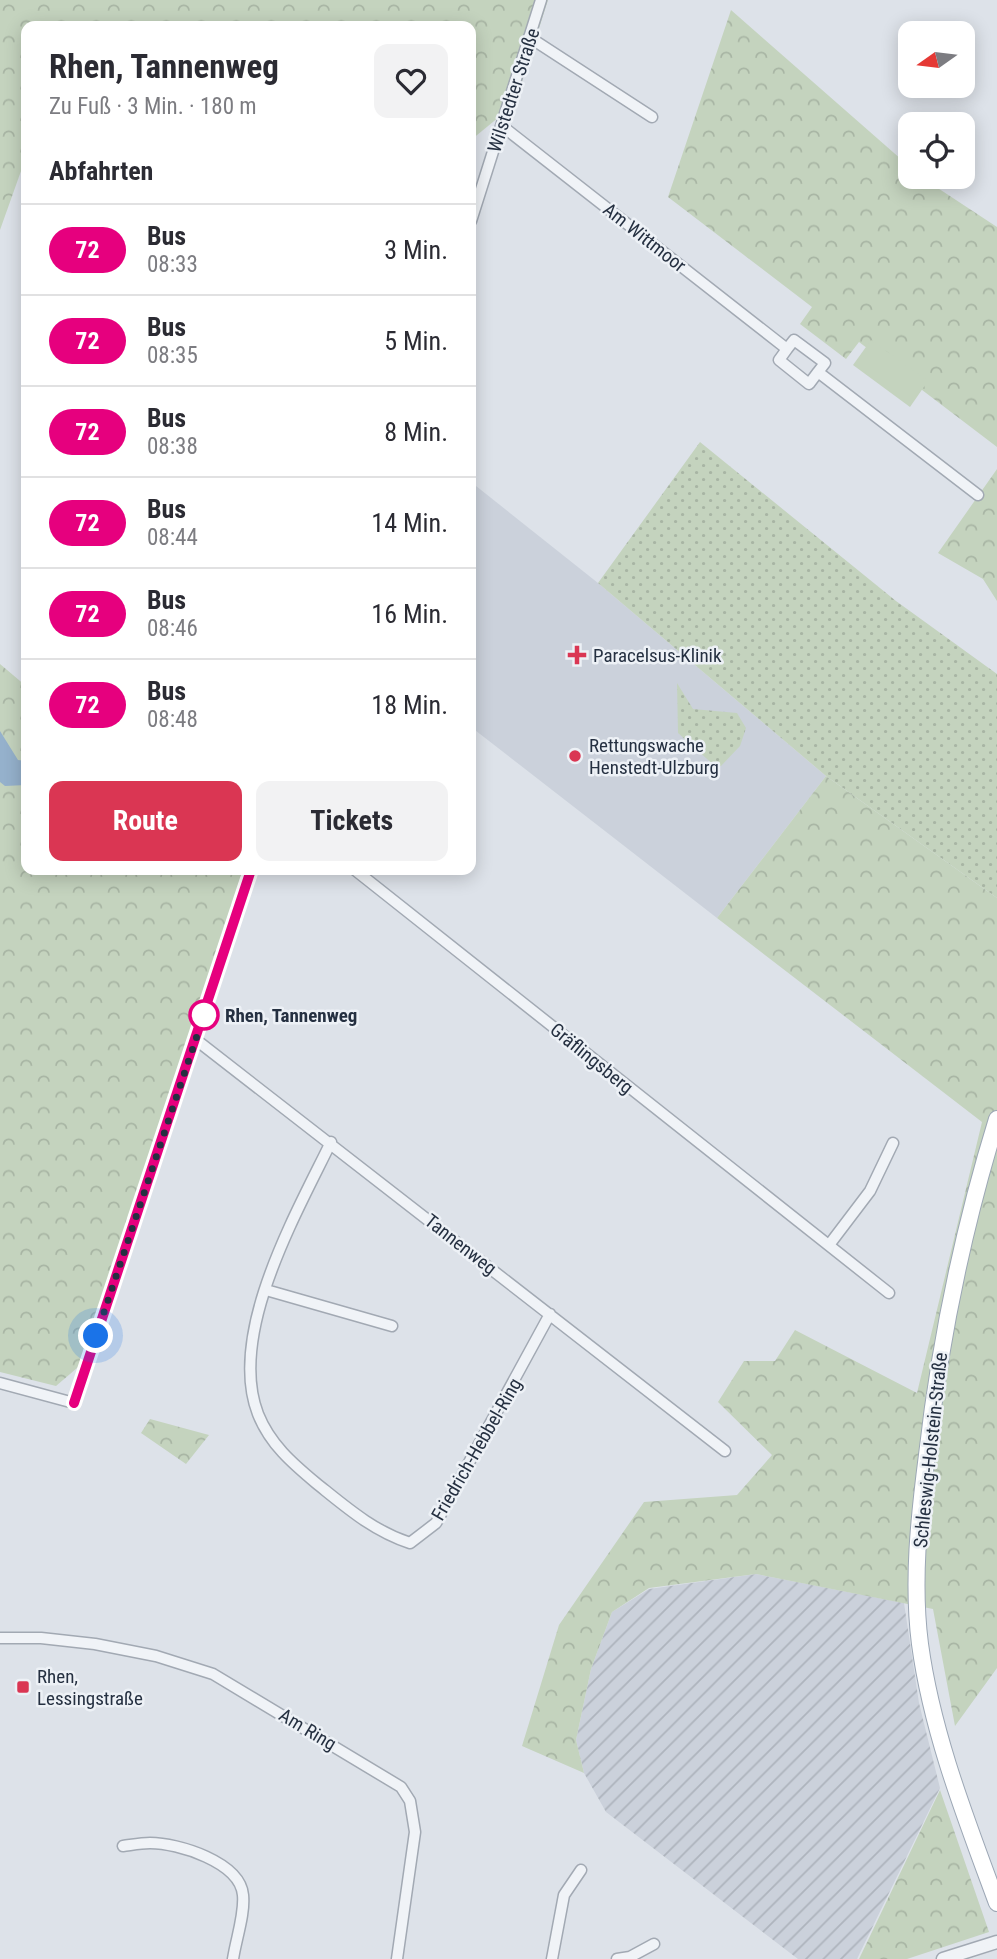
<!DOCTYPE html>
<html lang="de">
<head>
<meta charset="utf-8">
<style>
  body { margin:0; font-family:"Roboto Condensed",sans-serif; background:#f2f2f3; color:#2b2b33; height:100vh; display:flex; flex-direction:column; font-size:26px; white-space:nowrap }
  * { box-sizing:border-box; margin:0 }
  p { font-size:23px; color:#7c7c81 }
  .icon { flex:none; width:38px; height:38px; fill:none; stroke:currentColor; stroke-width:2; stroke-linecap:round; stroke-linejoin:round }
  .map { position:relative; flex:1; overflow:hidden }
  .panel { position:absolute; left:21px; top:21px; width:455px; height:854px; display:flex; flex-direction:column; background:#fff; border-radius:14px; box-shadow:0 4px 18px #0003 }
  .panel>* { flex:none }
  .badge { padding:0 14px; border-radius:23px; font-size:24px; line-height:46px }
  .needle { width:46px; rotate:256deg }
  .controls { position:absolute; left:898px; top:21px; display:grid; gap:14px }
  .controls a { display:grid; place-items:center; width:77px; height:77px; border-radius:14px; background:#fff; box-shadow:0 4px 18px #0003; font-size:35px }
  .you { position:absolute; width:35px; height:35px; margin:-18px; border:5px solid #fff; border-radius:50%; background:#1a73e8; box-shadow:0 0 0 10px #1a73e833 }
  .map>.badge { position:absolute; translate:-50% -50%; box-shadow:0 0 0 4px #fff }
  h2 { padding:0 28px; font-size:26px; line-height:63px }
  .round { display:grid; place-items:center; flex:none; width:74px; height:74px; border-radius:14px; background:#f2f2f3 }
  .overview { display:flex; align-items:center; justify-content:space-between; height:119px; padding:0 28px }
  h1 { font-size:33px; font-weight:700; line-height:52px }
  .action { display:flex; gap:14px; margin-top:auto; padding:14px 28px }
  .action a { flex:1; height:80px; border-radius:14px; background:#da3653; color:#fff; font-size:28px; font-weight:700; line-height:80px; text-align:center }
  .action a+a { background:#f2f2f3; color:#2b2b33 }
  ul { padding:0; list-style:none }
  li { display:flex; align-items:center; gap:21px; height:91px; padding:0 28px; border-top:2px solid #e1e1e2 }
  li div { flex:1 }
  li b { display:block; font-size:26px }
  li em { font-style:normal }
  li .badge { min-width:77px; font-weight:700; text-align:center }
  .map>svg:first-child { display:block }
</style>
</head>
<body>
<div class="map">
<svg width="997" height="1959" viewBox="0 0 997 1959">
  <defs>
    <pattern id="industrial-furrows" width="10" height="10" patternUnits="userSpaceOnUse" patternTransform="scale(1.75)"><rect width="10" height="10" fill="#cbd1db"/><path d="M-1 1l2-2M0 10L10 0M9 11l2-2" fill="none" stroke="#aeb4bd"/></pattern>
    <pattern id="grass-dots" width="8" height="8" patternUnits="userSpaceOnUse" patternTransform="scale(1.75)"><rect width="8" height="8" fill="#c4d3be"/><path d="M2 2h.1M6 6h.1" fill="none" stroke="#a8b5a4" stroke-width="1.8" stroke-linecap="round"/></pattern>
    <pattern id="forest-crowns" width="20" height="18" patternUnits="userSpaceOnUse" patternTransform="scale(1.75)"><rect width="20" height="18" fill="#c4d3be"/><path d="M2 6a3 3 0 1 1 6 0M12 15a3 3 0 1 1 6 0" fill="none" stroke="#a8b5a4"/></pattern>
  </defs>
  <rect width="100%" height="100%" fill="#dde2e9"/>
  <path fill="#cbd1db" d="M 471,482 L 598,583 L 826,776 L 717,918 L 471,727 Z"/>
  <path fill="url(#industrial-furrows)" d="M 756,1574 L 904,1603 L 919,1703 L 940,1788 L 857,1959 L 798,1959 L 606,1812 L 584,1773 L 576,1740 L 591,1669 L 612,1612 L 649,1589 Z"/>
  <path fill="url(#grass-dots)" d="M 700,442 L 896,601 L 997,674 L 997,898 L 826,776 L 598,583 Z
    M 677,683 L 693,709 L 737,713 L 746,728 L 740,746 L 721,766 L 716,767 L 678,733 Z"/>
  <path fill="url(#forest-crowns)" d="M 0,0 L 548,0 L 515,104 L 471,140 L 471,26 L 26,26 L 26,157 L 0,230 Z
    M 731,10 L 910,167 L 910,177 L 921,177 L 997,227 L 997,447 L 859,342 L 846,359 L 800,324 L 812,307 L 668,197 Z
    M 997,469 L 997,601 L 983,579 L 938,553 Z
    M 0,664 L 26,686 L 26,870 L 243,870 L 84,1362 L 56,1386 L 0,1372 Z
    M 826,776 L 997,898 L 997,1668 L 955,1726 L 933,1609 L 756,1574 L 649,1588 L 612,1612 L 591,1669 L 576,1740 L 584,1773 L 522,1746 L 559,1625 L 644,1502 L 737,1495 L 772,1455 L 718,1402 L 744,1361 L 775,1361 L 795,1330 L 917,1393 L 982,1122 L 717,918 Z
    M 150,1419 L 209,1435 L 186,1464 L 141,1433 Z
    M 940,1790 L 989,1932 L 907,1959 L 859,1959 Z"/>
  <path fill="#c4d3be" d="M 871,340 L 928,381 L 910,407 L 853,365 Z"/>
  <path fill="#95b1cc" d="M 0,731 L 18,760 L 26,761 L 26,785 L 5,786 L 0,782 Z"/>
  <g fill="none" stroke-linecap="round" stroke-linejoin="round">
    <defs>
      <path id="minor" d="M 529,37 L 652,117
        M 502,126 L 787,349 L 779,360 L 809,384 L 818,372 L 978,495
        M 471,221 L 541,0
        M 787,349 L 794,340 L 825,363 L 818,372
        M 355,870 L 889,1293
        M 195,1039 L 725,1451
        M 331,1142 C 296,1214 227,1334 258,1414 C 270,1444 292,1463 316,1483 C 346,1507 373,1531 410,1543 L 436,1523 L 550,1314
        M 829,1245 L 870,1191 L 893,1143
        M 266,1290 L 392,1326
        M 0,1383 L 74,1403 L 251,870
        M 0,1638 L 41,1638 L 95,1644 L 156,1656 L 213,1674 L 401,1787 L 410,1801 L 415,1832 L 397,1959
        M 123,1846 C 131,1845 141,1843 150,1843 C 178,1843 240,1862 243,1895 C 245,1914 236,1939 233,1959
        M 552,1959 L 564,1895 L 581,1870
        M 617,1959 L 630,1957 L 654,1944"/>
      <path id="tertiary" d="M 943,1959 L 997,1942"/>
      <path id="primary" d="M 997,1119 C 963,1229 940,1340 927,1455 C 919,1517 912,1582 920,1644 C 932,1733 966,1819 997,1903"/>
    </defs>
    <use href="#minor" stroke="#a2a9b3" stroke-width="13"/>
    <use href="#tertiary" stroke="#a2a9b3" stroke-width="15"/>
    <use href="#primary" stroke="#9ca7b5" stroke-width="18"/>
    <use href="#minor" stroke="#f0f3f7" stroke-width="10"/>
    <use href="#tertiary" stroke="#f0f3f7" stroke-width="12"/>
    <use href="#primary" stroke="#fff" stroke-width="16"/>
  </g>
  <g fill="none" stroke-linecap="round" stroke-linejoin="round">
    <defs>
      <path id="line" d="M 74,1403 L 251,870"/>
    </defs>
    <use href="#line" stroke="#fff" stroke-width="16"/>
    <use href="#line" stroke="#e6007e" stroke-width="10"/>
    <path stroke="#253041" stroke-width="7" stroke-dasharray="0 12.6" d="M 96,1336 L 204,1015"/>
  </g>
  <g fill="#da3653" stroke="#edf1f6" stroke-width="2.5">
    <path d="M573.5 644.5h7v7h7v7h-7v7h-7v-7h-7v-7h7z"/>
    <circle cx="575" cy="756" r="7"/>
    <rect x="16" y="1680" width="14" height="14" rx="3.5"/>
  </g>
  <circle fill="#fff" stroke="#e6007e" stroke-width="3.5" cx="204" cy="1015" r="14"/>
  <g text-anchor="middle" stroke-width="5" stroke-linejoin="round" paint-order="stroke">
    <g font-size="19" fill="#253041" stroke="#edf1f6">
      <text transform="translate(513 90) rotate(-72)" y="7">Wilstedter Straße</text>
      <text transform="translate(645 237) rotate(38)" y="7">Am Wittmoor</text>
      <text transform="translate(592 1058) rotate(39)" y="7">Gräflingsberg</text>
      <text transform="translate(461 1244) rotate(38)" y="7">Tannenweg</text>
      <text transform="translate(476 1449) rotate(-60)" y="7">Friedrich-Hebbel-Ring</text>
      <text transform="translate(930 1450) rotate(-84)" y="7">Schleswig-Holstein-Straße</text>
      <text transform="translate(308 1729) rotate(31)" y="7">Am Ring</text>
    </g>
    <g font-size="19" fill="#253041" stroke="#edf1f6" text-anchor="start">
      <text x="593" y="662">Paracelsus-Klinik</text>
      <text x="589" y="752">Rettungswache<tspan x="589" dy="22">Henstedt-Ulzburg</tspan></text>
      <text x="37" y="1683">Rhen,<tspan x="37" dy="22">Lessingstraße</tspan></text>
    </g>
    <g font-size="19" font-weight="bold" fill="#253041" stroke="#edf1f6" text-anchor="start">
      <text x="225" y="1022">Rhen, Tannenweg</text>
    </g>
  </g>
</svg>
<div class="controls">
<a><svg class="needle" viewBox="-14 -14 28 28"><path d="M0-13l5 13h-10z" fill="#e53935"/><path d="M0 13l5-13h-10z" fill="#7c7c81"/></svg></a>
<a><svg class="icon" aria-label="locate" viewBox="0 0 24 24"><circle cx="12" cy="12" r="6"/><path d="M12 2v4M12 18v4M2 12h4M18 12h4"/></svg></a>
</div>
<div class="you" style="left:96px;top:1336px"></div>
<section class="panel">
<div class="overview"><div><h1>Rhen, Tannenweg</h1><p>Zu Fuß · 3 Min. · 180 m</p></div><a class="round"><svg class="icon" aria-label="heart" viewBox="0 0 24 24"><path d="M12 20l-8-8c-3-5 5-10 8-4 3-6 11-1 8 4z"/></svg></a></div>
<h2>Abfahrten</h2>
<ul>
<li><span class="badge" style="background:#e6007e;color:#fff">72</span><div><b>Bus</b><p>08:33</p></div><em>3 Min.</em></li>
<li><span class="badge" style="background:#e6007e;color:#fff">72</span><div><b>Bus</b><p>08:35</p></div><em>5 Min.</em></li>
<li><span class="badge" style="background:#e6007e;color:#fff">72</span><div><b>Bus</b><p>08:38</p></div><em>8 Min.</em></li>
<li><span class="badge" style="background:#e6007e;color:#fff">72</span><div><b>Bus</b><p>08:44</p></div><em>14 Min.</em></li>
<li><span class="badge" style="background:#e6007e;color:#fff">72</span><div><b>Bus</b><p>08:46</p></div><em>16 Min.</em></li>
<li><span class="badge" style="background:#e6007e;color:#fff">72</span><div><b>Bus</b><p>08:48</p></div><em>18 Min.</em></li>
</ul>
<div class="action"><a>Route</a><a>Tickets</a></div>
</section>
</div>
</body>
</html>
